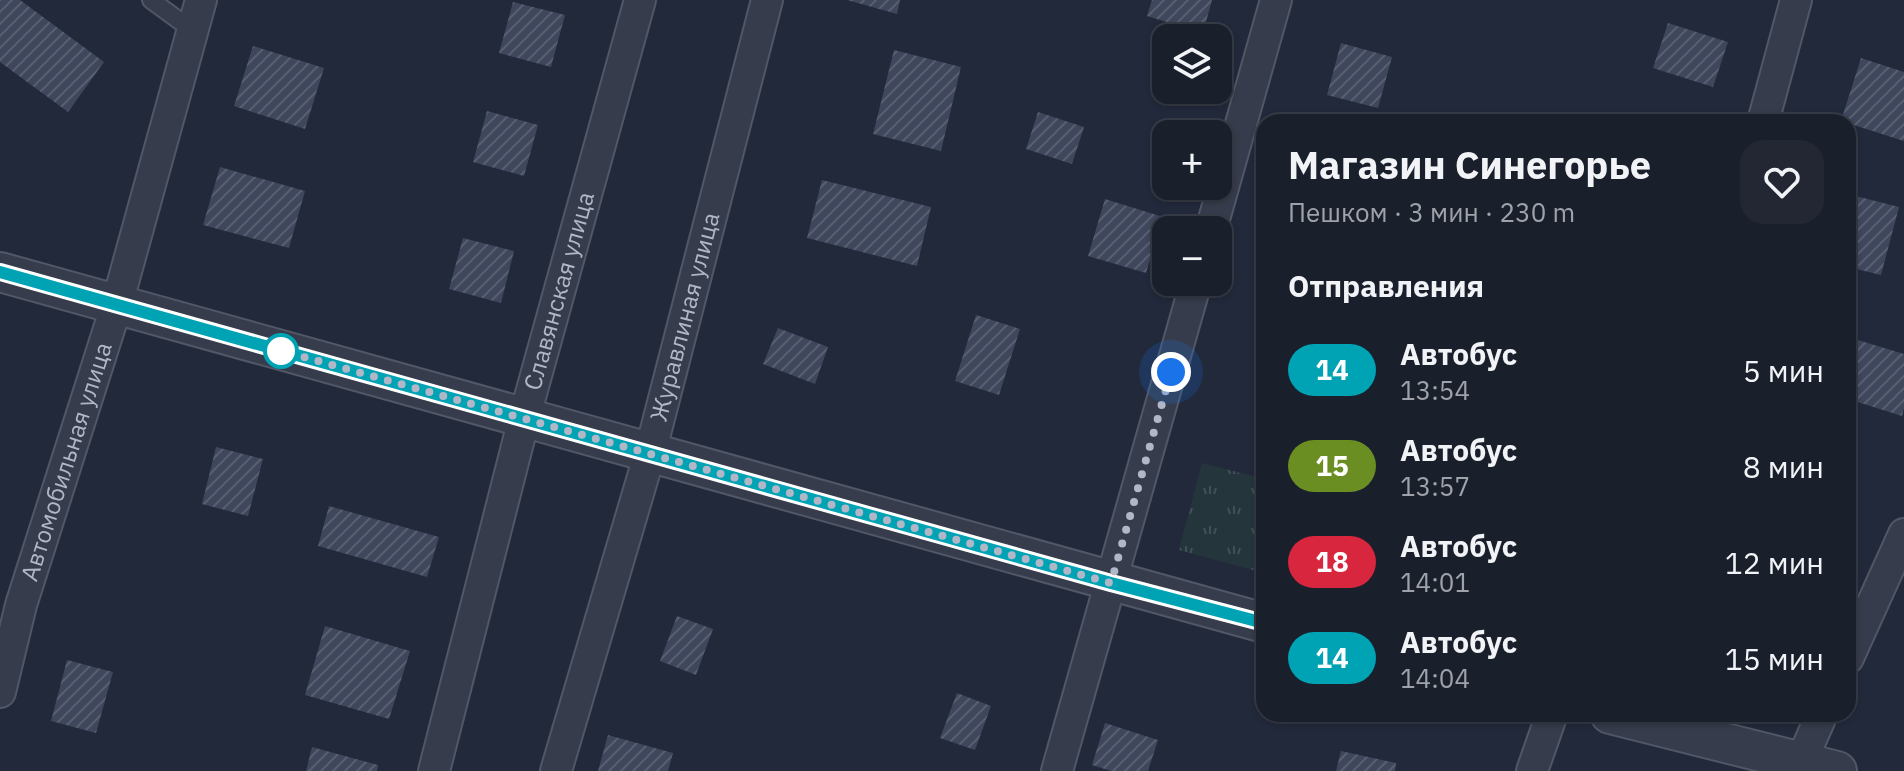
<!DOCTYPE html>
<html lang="ru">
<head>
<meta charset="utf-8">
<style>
  body { margin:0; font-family:"IBM Plex Sans",sans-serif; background:#232734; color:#f1f3f6; height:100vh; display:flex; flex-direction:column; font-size:30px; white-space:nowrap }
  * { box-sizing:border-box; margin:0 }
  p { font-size:26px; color:#9fa2a9 }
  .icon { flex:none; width:44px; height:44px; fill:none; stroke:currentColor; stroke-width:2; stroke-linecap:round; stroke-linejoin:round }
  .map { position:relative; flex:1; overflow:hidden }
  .sheet { position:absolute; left:1256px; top:114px; width:600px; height:608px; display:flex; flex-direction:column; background:#1a1f2c; border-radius:24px; box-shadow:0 2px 6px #0004,0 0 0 2px #383d48 }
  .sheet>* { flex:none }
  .badge { padding:0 16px; border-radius:26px; font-size:28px; line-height:52px }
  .buttons { position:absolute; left:1152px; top:24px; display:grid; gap:16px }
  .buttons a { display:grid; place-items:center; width:80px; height:80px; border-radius:16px; background:#1a1f2c; box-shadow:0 2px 6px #0004,0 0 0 2px #383d48; font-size:40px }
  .you { position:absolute; width:40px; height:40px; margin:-20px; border:6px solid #fff; border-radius:50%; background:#1a73e8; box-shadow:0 0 0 12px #1a73e833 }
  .map>.badge { position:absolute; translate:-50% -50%; box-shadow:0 0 0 4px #fff }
  h2 { padding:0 32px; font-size:30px; line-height:72px }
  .round { display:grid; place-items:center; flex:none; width:84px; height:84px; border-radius:24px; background:#232734 }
  .overview { display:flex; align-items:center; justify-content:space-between; height:136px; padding:0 32px }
  h1 { font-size:38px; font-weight:800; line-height:60px }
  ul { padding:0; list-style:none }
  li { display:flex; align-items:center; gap:24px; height:96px; padding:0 32px }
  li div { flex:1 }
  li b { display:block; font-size:30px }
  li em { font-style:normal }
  li .badge { min-width:88px; font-weight:700; text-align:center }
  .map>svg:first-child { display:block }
</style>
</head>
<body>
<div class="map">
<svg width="1904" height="771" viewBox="0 0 1904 771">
  <defs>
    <pattern id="park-tufts" width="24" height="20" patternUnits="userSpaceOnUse" patternTransform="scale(2)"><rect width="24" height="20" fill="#24363c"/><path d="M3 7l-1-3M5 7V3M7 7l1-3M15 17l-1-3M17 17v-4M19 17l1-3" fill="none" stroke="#415157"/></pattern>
    <pattern id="building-hatch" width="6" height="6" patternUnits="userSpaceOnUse" patternTransform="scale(2)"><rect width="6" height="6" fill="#3e475b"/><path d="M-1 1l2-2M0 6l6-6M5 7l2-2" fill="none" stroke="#585f71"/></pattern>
  </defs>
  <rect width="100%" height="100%" fill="#22293b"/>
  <path fill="url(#park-tufts)" d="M 1202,463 L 1264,479 L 1264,573 L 1179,550 Z"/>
  <path fill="url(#building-hatch)" d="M 0,0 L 20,0 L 104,62 L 68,112 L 0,62 Z
    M 847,0 L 900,0 L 897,14 Z
    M 1152,0 L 1212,0 L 1203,33 L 1147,16 Z
    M 513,2 L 565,15 L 551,67 L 499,53 Z
    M 1668,23 L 1728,42 L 1713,87 L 1653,68 Z
    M 1341,43 L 1392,57 L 1378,108 L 1327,95 Z
    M 253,46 L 324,68 L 305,129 L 234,106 Z
    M 894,50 L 961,67 L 941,151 L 873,134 Z
    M 1861,58 L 1904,72 L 1904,141 L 1841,121 Z
    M 487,111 L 538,125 L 524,176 L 473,162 Z
    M 1038,112 L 1084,127 L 1072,164 L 1026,149 Z
    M 220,167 L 305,191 L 289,248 L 203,225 Z
    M 822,180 L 931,207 L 917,266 L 807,238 Z
    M 1848,194 L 1899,207 L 1881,275 L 1848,267 Z
    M 1105,199 L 1163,217 L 1146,273 L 1088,256 Z
    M 463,238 L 514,251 L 501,303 L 449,289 Z
    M 976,315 L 1020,329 L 999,395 L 955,381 Z
    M 778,328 L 828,347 L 815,384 L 763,364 Z
    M 1848,337 L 1904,354 L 1904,408 L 1902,416 L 1848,399 Z
    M 216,447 L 263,459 L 248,516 L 202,504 Z
    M 329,506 L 439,537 L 427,577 L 318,546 Z
    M 677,616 L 713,629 L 696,675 L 660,661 Z
    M 325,626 L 410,651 L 389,719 L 305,695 Z
    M 67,660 L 113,672 L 96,733 L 51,721 Z
    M 957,693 L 991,706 L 975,750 L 940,738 Z
    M 1105,723 L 1158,740 L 1148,771 L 1111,771 L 1092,765 Z
    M 608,735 L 673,753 L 668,771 L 598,771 Z
    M 312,747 L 378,765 L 377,771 L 306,771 Z
    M 1341,751 L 1396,763 L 1395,771 L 1336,771 Z"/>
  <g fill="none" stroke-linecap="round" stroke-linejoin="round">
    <defs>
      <path id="service" d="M 151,0 L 192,30"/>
      <g id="minor">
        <path d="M 1763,122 L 1796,0"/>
        <path d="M 1211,230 L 1276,0"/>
        <path d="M 1848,658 L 1904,534"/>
        <path id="s1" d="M 0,692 L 21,605 L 117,304 L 201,0"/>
        <path d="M 1801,762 L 1822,714"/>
        <path id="s2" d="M 434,771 L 524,419 L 640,0"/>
        <path id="s3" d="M 556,771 L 650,453 L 767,0"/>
        <path d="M 1057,771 L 1196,282"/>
        <path d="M 1532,771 L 1552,714"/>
      </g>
      <path id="tertiary" d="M 0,272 L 1264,623
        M 1610,714 L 1837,771"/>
    </defs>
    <use href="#service" stroke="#515766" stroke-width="20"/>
    <use href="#minor" stroke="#515766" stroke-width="34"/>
    <use href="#tertiary" stroke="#515766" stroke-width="42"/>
    <use href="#service" stroke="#363c4b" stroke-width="16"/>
    <use href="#minor" stroke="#363c4b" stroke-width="30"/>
    <use href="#tertiary" stroke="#363c4b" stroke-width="38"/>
  </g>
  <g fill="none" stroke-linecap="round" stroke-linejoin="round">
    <defs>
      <path id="line" d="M 0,272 L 1111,583 L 1264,623"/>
    </defs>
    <use href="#line" stroke="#fff" stroke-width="18"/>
    <use href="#line" stroke="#00a3b4" stroke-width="12"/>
    <path stroke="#b1b7c7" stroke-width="8" stroke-dasharray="0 14.4" d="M 281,351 L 279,350 L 1111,583 L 1171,372"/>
  </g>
  <circle fill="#fff" stroke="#00a3b4" stroke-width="4" cx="281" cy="351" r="16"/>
  <g text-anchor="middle" stroke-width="8" stroke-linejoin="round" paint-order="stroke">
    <g font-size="24" fill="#b1b7c7" stroke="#1b2130">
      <text dy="8" stroke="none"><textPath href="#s2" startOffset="496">Славянская улица</textPath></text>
      <text dy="8" stroke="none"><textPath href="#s3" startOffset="472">Журавлиная улица</textPath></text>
      <text dy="8" stroke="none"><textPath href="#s1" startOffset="240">Автомобильная улица</textPath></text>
    </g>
  </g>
</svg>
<div class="buttons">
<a><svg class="icon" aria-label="layers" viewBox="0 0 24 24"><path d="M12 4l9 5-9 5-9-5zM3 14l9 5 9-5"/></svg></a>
<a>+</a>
<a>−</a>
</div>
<div class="you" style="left:1171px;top:372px"></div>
<section class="sheet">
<div class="overview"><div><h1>Магазин Синегорье</h1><p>Пешком · 3 мин · 230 m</p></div><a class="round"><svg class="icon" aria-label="heart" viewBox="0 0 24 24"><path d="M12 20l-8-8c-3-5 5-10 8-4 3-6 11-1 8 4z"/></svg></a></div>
<h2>Отправления</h2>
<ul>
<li><span class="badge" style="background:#00a3b4;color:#fff">14</span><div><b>Автобус</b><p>13:54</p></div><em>5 мин</em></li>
<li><span class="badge" style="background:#6b8e23;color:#fff">15</span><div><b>Автобус</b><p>13:57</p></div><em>8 мин</em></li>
<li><span class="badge" style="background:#d7263d;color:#fff">18</span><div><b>Автобус</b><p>14:01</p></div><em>12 мин</em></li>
<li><span class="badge" style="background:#00a3b4;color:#fff">14</span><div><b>Автобус</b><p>14:04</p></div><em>15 мин</em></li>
</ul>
</section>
</div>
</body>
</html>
